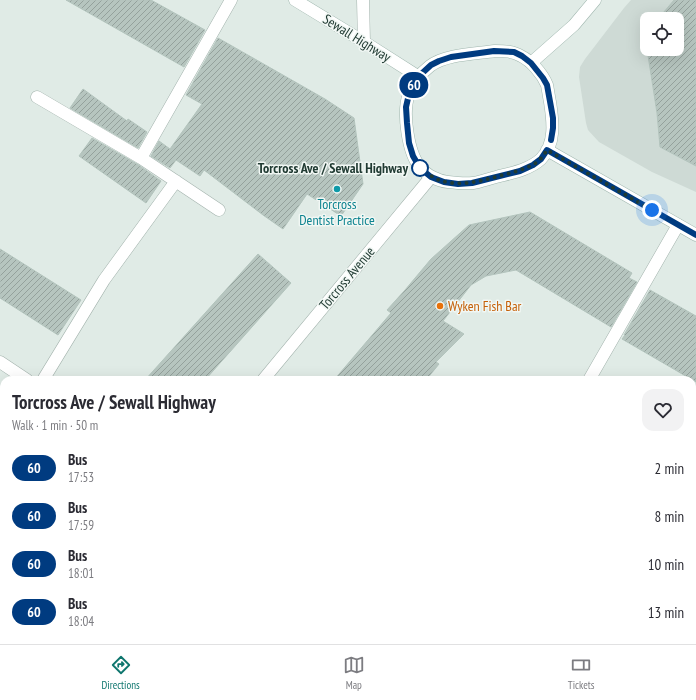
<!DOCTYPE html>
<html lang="en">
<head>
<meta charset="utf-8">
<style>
  body { margin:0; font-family:"PT Sans Narrow",sans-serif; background:#f2f2f3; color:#2b2b33; height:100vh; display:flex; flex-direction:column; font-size:15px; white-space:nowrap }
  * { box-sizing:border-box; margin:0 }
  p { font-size:13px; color:#7c7c81 }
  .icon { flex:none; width:22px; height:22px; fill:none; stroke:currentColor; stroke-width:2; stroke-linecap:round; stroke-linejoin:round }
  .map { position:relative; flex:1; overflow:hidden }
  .side { position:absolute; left:0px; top:376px; width:696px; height:268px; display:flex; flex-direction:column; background:#fff; border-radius:12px 12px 0 0; box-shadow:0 4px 16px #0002 }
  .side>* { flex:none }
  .badge { padding:0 8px; border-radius:13px; font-size:14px; line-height:26px }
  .controls { position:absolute; left:640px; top:12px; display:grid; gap:8px }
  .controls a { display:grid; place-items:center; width:44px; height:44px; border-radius:8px; background:#fff; box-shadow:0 4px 16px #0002; font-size:20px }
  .you { position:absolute; width:20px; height:20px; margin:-10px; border:3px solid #fff; border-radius:50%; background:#1a73e8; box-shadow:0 0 0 6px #1a73e833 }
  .map>.badge { position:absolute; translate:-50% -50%; box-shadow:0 0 0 2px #fff }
  .round { display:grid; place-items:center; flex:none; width:42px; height:42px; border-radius:12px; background:#f2f2f3 }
  .summary { display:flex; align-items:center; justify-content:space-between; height:68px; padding:0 12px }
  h1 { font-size:19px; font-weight:700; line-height:30px }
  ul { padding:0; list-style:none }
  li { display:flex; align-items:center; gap:12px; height:48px; padding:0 12px }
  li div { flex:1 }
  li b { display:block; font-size:15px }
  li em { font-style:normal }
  li .badge { min-width:44px; font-weight:700; text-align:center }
  .menu { display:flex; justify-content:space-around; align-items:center; height:56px; border-top:1px solid #e1e1e2; background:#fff; font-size:11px; color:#7c7c81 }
  .menu a { display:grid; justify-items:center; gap:2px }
  .menu .on { color:#0f766e }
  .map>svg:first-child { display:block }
</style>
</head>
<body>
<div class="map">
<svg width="696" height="644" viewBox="0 0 696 644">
  <defs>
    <pattern id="building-hatch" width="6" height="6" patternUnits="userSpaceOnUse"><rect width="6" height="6" fill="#b6c5bf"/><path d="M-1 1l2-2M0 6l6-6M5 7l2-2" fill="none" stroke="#94a19c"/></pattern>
  </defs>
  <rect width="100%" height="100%" fill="#e0ebe6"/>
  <path fill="#cedad5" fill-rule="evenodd" d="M 631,0 L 696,0 L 696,192 L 652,172 L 599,142 L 588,130 L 586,123 L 579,77 L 580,67 L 585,59 L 624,8 ZM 647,19 L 677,19 L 677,49 L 647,49 Z"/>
  <path fill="url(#building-hatch)" stroke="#b3c4bd" d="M 66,0 L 151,0 L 205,30 L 184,67 Z
    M 674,0 L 696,0 L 696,166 L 660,147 L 657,113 L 647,49 L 677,49 L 677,19 L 658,19 Z
    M 218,38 L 325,99 L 354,118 L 363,184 L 341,216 L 307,194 L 283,229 L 263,215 L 204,170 L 200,176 L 176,160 L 170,168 L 151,156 L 159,141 L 170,149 L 202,104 L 186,95 Z
    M 83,89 L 127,121 L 128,119 L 147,132 L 138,148 L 70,108 Z
    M 92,138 L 137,164 L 161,181 L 146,203 L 79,156 Z
    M 530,212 L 632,273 L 629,278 L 637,282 L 611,327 L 516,270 L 486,276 L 471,285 L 443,321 L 464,334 L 436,362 L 439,364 L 426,380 L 334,380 L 391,313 L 387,310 L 405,290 L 431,259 L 469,225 Z
    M 0,249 L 81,300 L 58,335 L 0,298 Z
    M 258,254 L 291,283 L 205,380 L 145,380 Z
    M 650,290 L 696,316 L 696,382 L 622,339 L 625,335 L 624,335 Z"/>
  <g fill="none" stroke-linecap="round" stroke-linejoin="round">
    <defs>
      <path id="lane" d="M 363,0 L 364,42
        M 37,97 L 141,158
        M 219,210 L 141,158 L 231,0
        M 43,380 L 104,280 L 176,181
        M 589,380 L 678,225
        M 692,469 L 696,471
        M 261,644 L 263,640
        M 481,644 L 483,640"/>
      <path id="street" d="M 0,362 L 27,380
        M 263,380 L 431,177
        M 426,640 L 432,644
        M 14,644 L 18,640"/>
      <path id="secondary" d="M 295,0 L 364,42 L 419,77
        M 495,51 C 504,51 513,51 521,56 C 531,61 542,73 547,85 C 548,90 549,97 550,102 C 553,121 556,144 541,159 C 529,170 511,173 496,177 C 488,179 480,182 473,183 C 465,184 456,183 448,182 C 438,181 426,175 420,167 C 408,153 402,112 409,94 C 413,83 421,73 430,66 C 446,54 476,54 495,51 Z
        M 531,63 L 574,25 L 595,0
        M 547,150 L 696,235"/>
    </defs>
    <use href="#lane" stroke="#a3b3ad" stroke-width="13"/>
    <use href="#street" stroke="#a3b3ad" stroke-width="13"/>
    <use href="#secondary" stroke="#9fb6ae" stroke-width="13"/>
    <use href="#lane" stroke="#fff" stroke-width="12"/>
    <use href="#street" stroke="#fff" stroke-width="12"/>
    <use href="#secondary" stroke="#fff" stroke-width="12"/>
  </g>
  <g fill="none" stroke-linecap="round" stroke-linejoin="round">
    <defs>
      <path id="line" d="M 551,140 L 553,128 L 553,118 L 547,85 L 543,78 L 531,63 L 522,56 L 514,52 L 494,51 L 451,57 L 439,61 L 431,65 L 418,77 L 409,94 L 406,107 L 407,123 L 409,143 L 413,156 L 420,168 L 431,177 L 444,182 L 458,184 L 472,183 L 520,171 L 533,165 L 541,159 L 547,150 L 696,235"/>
    </defs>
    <use href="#line" stroke="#fff" stroke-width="9"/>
    <use href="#line" stroke="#003b80" stroke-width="6"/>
    <path stroke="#213b33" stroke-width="4" stroke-dasharray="0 7.2" d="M 420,168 C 428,173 434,180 446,182 C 466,186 484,180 503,175 C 513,172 523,170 532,165 C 539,162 543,156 547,150 L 652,210"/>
  </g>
  <circle fill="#fff" stroke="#003b80" stroke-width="2" cx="420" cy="168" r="8"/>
  <circle fill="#0f9aa8" stroke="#f1f7f4" stroke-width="1.5" cx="337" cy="189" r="4"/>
  <circle fill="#e8710a" stroke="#f1f7f4" stroke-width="1.5" cx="440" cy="306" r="4"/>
  <g text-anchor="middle" stroke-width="3" stroke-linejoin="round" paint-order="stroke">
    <g font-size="14" fill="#213b33" stroke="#f1f7f4">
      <text transform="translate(357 38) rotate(32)" y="5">Sewall Highway</text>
      <text transform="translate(347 278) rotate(-50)" y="5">Torcross Avenue</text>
    </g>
    <g font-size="14" font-weight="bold" fill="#213b33" stroke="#f1f7f4" text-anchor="end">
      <text x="408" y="173">Torcross Ave / Sewall Highway</text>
    </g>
    <g font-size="14" fill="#0d838f" stroke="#f1f7f4">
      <text x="337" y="209">Torcross<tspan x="337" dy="16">Dentist Practice</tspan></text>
    </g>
    <g font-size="14" fill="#c56008" stroke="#f1f7f4" text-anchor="start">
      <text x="448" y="311">Wyken Fish Bar</text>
    </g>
  </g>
</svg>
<div class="controls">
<a><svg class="icon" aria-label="locate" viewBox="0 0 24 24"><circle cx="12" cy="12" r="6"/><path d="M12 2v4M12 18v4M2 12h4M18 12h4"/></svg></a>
</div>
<div class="you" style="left:652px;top:210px"></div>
<b class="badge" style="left:414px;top:85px;background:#003b80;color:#fff">60</b>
<section class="side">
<div class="summary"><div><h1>Torcross Ave / Sewall Highway</h1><p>Walk · 1 min · 50 m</p></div><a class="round"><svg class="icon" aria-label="heart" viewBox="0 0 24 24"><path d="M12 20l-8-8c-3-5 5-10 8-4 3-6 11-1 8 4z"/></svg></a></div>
<ul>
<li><span class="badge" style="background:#003b80;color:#fff">60</span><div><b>Bus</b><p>17:53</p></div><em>2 min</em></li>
<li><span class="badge" style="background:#003b80;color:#fff">60</span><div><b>Bus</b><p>17:59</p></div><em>8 min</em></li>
<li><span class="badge" style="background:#003b80;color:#fff">60</span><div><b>Bus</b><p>18:01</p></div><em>10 min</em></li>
<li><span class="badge" style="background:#003b80;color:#fff">60</span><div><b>Bus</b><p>18:04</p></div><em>13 min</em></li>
</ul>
</section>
</div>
<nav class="menu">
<a class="on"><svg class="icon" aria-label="directions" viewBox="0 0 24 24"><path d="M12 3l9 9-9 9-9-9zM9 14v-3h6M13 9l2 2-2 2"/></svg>Directions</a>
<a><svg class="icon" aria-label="map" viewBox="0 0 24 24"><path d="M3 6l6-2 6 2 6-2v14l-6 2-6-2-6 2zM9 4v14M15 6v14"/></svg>Map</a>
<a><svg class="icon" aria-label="tickets" viewBox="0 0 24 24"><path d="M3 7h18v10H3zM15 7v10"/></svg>Tickets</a>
</nav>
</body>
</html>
